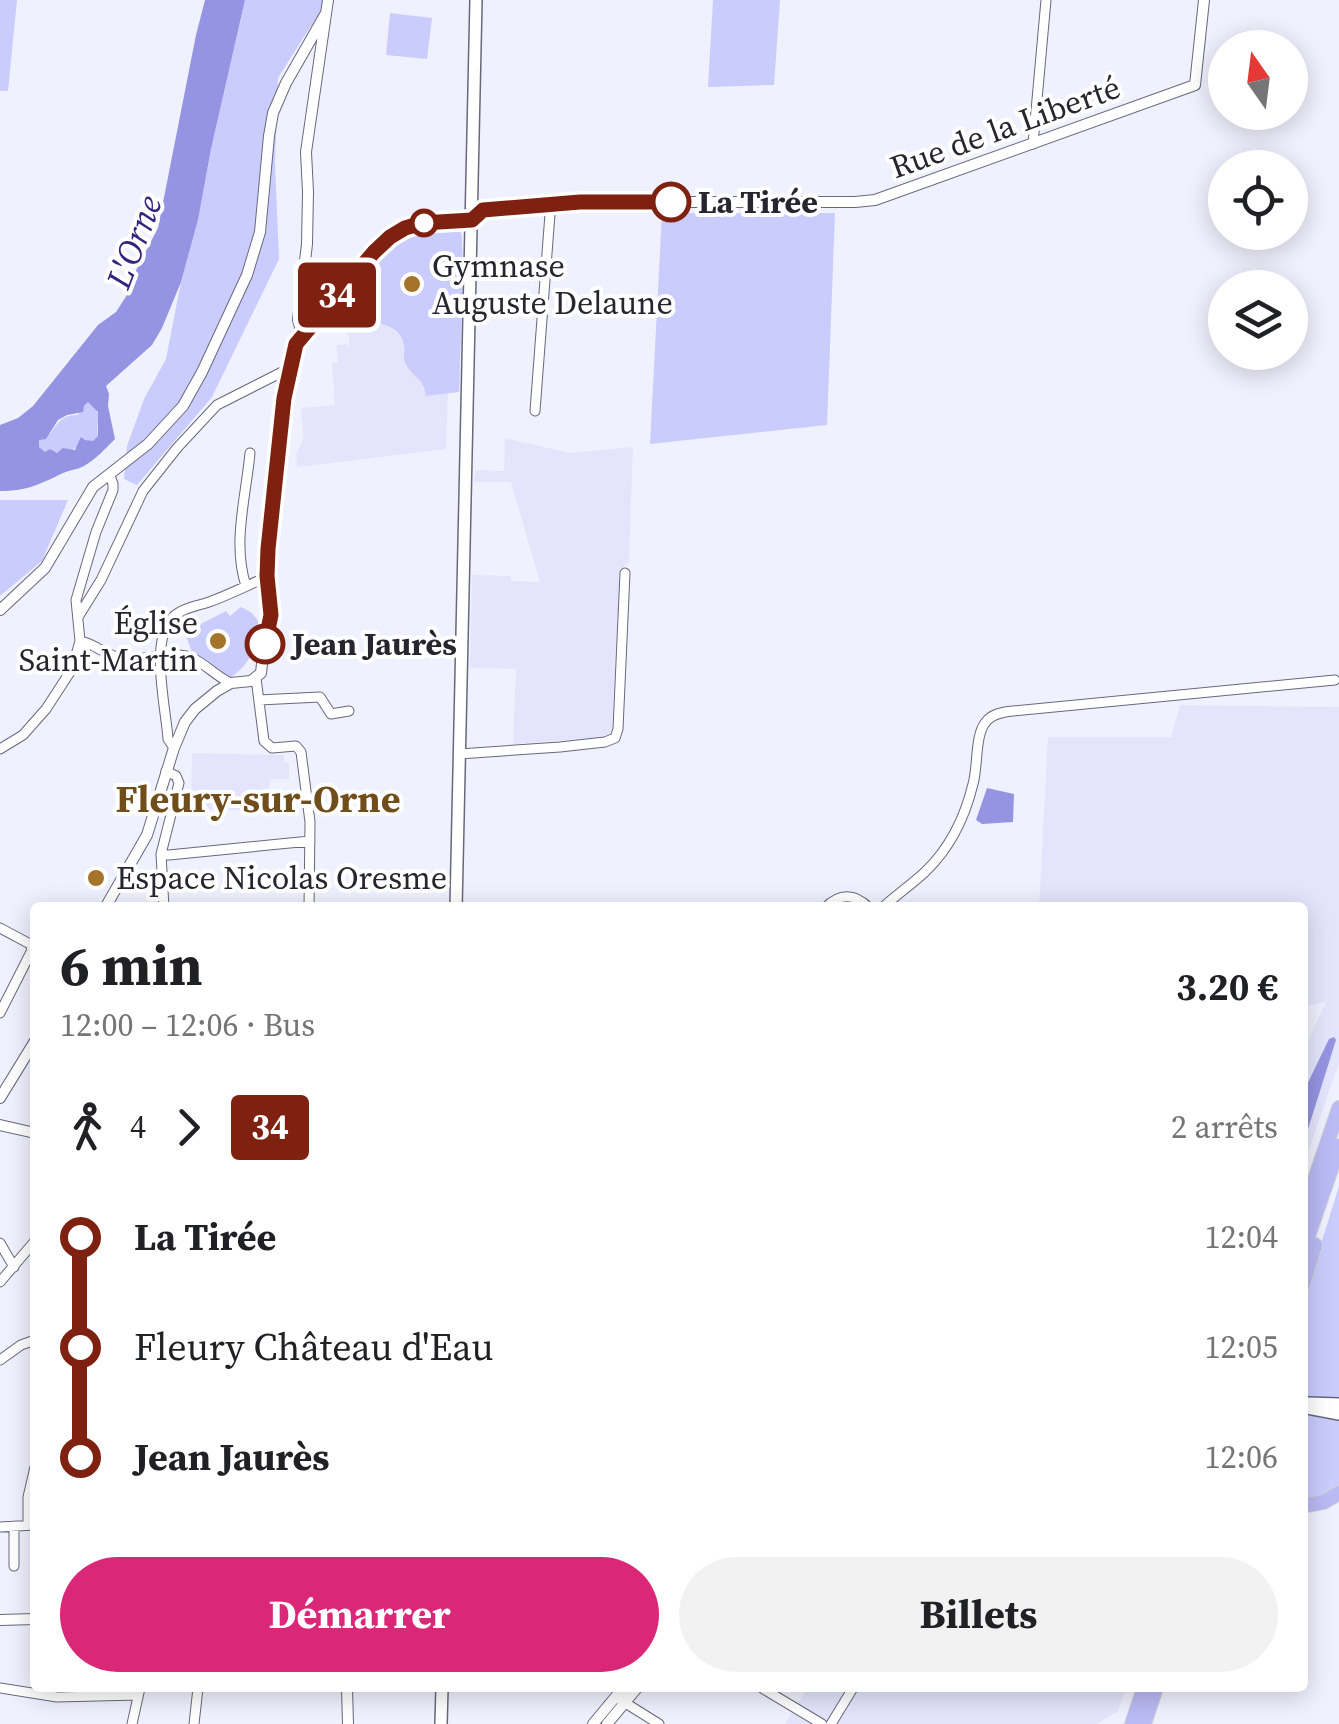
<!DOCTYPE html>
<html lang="fr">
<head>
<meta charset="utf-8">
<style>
  body { margin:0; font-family:"Source Serif 4",serif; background:#f2f2f2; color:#202124; height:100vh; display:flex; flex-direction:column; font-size:38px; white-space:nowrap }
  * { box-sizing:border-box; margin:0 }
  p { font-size:32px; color:#757577 }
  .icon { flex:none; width:55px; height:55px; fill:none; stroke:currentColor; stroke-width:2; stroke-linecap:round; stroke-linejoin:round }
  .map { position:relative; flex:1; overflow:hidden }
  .drawer { position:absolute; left:30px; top:902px; width:1278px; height:790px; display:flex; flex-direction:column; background:#fff; border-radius:10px; box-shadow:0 5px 25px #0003 }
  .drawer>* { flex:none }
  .badge { padding:0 20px; border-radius:8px; font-size:35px; line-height:65px }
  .needle { width:65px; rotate:346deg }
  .controls { position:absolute; left:1208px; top:30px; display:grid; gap:20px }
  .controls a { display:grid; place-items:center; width:100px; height:100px; border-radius:50%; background:#fff; box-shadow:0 5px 25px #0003; font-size:50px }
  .map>.badge { position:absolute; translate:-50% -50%; box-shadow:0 0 0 5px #fff }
  .legs { display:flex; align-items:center; gap:15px; height:110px; padding:0 30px; font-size:32px }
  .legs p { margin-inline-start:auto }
  .headline { display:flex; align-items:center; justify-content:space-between; height:170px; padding:0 30px }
  h1 { font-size:55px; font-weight:700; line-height:75px }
  .button { display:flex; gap:20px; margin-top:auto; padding:20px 30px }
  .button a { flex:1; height:115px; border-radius:60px; background:#db2777; color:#fff; font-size:40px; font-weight:700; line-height:115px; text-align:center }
  .button a+a { background:#f2f2f2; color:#202124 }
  ul { padding:0 30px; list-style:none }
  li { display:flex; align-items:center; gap:35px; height:110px; font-size:38px }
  li i { display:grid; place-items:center; width:15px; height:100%; margin:0 12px; background:currentColor }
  li i::after { content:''; width:25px; height:25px; margin:-12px; border:8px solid; border-radius:50%; background:#fff }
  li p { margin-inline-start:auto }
  li:first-child i { background:linear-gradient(#0000 50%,currentColor 0) }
  li:last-child i { background:linear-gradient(currentColor 50%,#0000 0) }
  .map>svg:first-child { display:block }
</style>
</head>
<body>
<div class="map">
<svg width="1339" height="1724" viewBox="0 0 1339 1724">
  <rect width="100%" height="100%" fill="#f0f1fe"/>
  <path fill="#e4e5fc" d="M 358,320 L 365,320 L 366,322 L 384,324 L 401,336 L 405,343 L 405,363 L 425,384 L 426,396 L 448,393 L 446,449 L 297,467 L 296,455 L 304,437 L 301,408 L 335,405 L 332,363 L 338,362 L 336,345 L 347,344 L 349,348 L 349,336 L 347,335 L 346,326 L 356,325 L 357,327 Z
    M 505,438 L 570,453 L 633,447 L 629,562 L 620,569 L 612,729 L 609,735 L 604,737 L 513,744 L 516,669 L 470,668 L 472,575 L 511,576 L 511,581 L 540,582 L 511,482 L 474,482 L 475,470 L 504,471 Z
    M 1180,705 L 1339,707 L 1339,1063 L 1303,1166 L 1303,1052 L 1326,1002 L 1303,1006 L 1302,908 L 1039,908 L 1048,737 L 1171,737 Z
    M 192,753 L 284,755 L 284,762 L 289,763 L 289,779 L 270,779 L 269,793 L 244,792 L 243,810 L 191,809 Z
    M 807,1688 L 1126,1688 L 1118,1711 L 1097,1724 L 785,1724 Z"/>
  <path fill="#caccfe" d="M 0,0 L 17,0 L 8,91 L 0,91 Z
    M 245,0 L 323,0 L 321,13 L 307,32 L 278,78 L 275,163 L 279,259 L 212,397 L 137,485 L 124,479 L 127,446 L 144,399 L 166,359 L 181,282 L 198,220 L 211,149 Z
    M 713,0 L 780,0 L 774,85 L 708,87 Z
    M 390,13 L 432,18 L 427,59 L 386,55 Z
    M 662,213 L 835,213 L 827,425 L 650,444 Z
    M 449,226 L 460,231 L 462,236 L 463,279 L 459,392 L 426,396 C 424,377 411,377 405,362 C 402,353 406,354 404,345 C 401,324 372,321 358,320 L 353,311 C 365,299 379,288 369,270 L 363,275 L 360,273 C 394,237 398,229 449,226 Z
    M 88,401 C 105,415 95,419 98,436 L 93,442 L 85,440 C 72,454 63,453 45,452 L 39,447 L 39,439 L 46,438 C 58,426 58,415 78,415 Z
    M 0,500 L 68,500 L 42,561 L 0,596 Z
    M 241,607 L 252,613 L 259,622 L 262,621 L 262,625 C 256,647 250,665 230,678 L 193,656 L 185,632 L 226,611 L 230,616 Z
    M 1339,1186 L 1339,1399 L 1303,1397 L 1303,1302 Z
    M 1302,1411 L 1339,1417 L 1339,1487 L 1325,1497 L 1303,1501 Z"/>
  <path fill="#9594e2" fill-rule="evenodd" d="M 205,0 L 245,0 L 211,149 L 198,220 L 181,282 L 162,328 L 152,345 L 106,386 L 109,394 L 108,406 L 115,439 C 105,449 96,459 84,466 C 77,470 68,470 61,474 C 38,485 26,491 0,491 L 0,425 L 18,418 L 33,406 L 98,325 L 116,312 L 127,295 L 130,282 L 158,228 L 196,35 ZM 88,402 L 98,412 L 98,436 L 93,441 L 85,440 L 81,437 L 75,450 L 63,448 L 57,453 L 50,449 L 45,452 L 39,447 L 39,440 L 46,439 L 58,420 L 67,415 L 83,412 L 84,406 Z
    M 987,788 L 1014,794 L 1013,822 L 982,824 L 976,820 Z
    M 1334,1037 L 1336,1040 L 1303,1145 L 1303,1093 L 1329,1039 Z"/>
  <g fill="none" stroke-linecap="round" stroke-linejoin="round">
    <defs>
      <path id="minor" d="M 1033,144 L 1046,0
        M 535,411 L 550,214 L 553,205
        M 246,586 C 232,543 246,497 250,453
        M 78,617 L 101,580 L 143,491 L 177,448 L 217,405 L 290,368
        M 80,641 C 96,644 107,657 125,659 C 145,661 171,650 190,657 C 205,663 218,678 231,683
        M 256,678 L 264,741 L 272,748 L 296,746 L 301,752 L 310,822 L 309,908
        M 259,700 L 320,697 L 331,714 L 349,711
        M 174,748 L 168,739 C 166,708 149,639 173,617 C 182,608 197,606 209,602 C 229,595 248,585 267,577
        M 0,749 L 23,735 L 46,709 L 72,669 L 80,641 L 76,600 L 96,532 L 113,490 L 113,484 L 110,476
        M 459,754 L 560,747 L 605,742 L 615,738 L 618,729 L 625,573
        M 161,854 L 169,855 L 310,841
        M 164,908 L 161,854 L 179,783 L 176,776 L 166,771
        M 825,908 C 839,893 855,893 869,908
        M 882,908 C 896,895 911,885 925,872 C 949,849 965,817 973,784 C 978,767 975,736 985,723 C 991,714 1002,712 1013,711 L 1335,680
        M 0,928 L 30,944 L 32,950 L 0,1013
        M 0,1243 L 14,1267
        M 0,1282 L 35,1241
        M 0,1360 L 21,1345 L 35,1340
        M 28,1525 L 28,1497 L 35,1467
        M 14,1526 L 14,1566
        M 0,1527 L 35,1525
        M 0,1688 L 57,1697 L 138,1695
        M 628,1688 L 619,1699 L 659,1724
        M 762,1688 L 822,1724
        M 132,1724 L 140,1688
        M 194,1724 L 198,1688
        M 831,1724 L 853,1688"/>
      <path id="tertiary" d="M 302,333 L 298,320 L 307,244 L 308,192 L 306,152 L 328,0
        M 0,610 L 45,568 L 93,487 L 148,444 L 183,406 L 202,372 L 247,275 L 260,232 L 269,136 L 273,113 L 286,83 L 326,13
        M 105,908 L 147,835 L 174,748 L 185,722 L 195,709 L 217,691 L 231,683 L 251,681 L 261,673 L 264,645 L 270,624 L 267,577 L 268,549 L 284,398 L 296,343 L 302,333 L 383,243 L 405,228 L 422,223 L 472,220 L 483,211 L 580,202 L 855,202 L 875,200 L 1195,85 L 1204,0
        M 0,1098 L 35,1041
        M 0,1125 L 35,1133
        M 0,1620 L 35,1619
        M 347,1688 L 348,1724
        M 593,1724 L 623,1688
        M 607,1724 L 637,1688"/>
      <path id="secondary" d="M 456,908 L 476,0
        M 1308,1403 L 1339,1404
        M 1302,1407 L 1339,1414
        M 441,1724 L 442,1688"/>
      <path id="trunk" d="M 1302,1217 L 1339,1108
        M 1302,1254 L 1339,1146
        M 1302,1287 L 1315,1245
        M 1302,1506 L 1324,1502 L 1339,1493
        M 1132,1724 L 1144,1688
        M 1144,1724 L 1156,1688"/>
    </defs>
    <use href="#minor" stroke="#67687b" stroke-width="11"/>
    <use href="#tertiary" stroke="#67687b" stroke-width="12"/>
    <use href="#secondary" stroke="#67687b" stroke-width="14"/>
    <use href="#trunk" stroke="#d4d4d5" stroke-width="16"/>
    <use href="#minor" stroke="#fff" stroke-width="9"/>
    <use href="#tertiary" stroke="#fff" stroke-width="10"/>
    <use href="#secondary" stroke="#fff" stroke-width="11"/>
    <use href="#trunk" stroke="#babaf4" stroke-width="14"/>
  </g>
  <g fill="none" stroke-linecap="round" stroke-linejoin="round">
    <defs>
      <path id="line-1" d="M 265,644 L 271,615 L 267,576 L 268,549 L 284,398 L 296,344 L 374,252 L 390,237 L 405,228 L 422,223 L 472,220 L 483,210 L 580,202 L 671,202"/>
    </defs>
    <use href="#line-1" stroke="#fff" stroke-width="22"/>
    <use href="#line-1" stroke="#7f2110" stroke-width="15"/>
  </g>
  <g fill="#fff" stroke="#7f2110" stroke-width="5">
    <circle cx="671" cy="202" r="18"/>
    <circle cx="424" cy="223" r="12"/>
    <circle cx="265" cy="644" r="18"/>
  </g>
  <g fill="#a5742a" stroke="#fff" stroke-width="4">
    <circle cx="412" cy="284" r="10"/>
    <circle cx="218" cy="641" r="10"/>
    <circle cx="96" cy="878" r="10"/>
  </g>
  <g text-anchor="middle" stroke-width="8" stroke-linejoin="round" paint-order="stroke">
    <g font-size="32" fill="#26262e" stroke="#fff">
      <text transform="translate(1005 127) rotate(-20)" y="11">Rue de la Liberté</text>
    </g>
    <g font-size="32" font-weight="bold" fill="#26262e" stroke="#fff" text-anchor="start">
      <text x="698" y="213">La Tirée</text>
      <text x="292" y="655">Jean Jaurès</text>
    </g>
    <g font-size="32" fill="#26262e" stroke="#fff" text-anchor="start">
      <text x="432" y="277">Gymnase<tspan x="432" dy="37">Auguste Delaune</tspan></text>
      <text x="198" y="634" text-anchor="end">Église<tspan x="198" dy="37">Saint-Martin</tspan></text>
      <text x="116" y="889">Espace Nicolas Oresme</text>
    </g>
    <g font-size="35" font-style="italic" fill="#34247e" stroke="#fff">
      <text transform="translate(134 242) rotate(-69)" y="12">L'Orne</text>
    </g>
    <g font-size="38" font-weight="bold" fill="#704e1c" stroke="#fff">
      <text x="258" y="812">Fleury-sur-Orne</text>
    </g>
  </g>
</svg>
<div class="controls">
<a><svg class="needle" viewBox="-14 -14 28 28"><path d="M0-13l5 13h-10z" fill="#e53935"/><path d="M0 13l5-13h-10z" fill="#757577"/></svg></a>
<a><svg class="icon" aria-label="locate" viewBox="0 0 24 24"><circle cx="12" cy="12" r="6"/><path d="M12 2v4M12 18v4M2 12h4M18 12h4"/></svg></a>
<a><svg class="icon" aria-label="layers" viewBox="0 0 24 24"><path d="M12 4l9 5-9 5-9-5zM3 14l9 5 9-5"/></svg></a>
</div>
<b class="badge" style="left:337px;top:295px;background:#7f2110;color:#fff">34</b>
<section class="drawer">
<div class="headline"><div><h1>6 min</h1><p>12:00 – 12:06 · Bus</p></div><b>3.20 €</b></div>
<div class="legs"><svg class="icon" aria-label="walk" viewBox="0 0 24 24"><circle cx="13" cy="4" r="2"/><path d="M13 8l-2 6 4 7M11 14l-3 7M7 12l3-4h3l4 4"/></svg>4<svg class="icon" aria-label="forward" viewBox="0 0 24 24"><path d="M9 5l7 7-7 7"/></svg><b class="badge" style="background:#7f2110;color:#fff">34</b><p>2 arrêts</p></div>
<ul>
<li><i style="color:#7f2110"></i><b>La Tirée</b><p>12:04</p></li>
<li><i style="color:#7f2110"></i><span>Fleury Château d'Eau</span><p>12:05</p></li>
<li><i style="color:#7f2110"></i><b>Jean Jaurès</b><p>12:06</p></li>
</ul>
<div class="button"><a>Démarrer</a><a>Billets</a></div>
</section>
</div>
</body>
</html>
